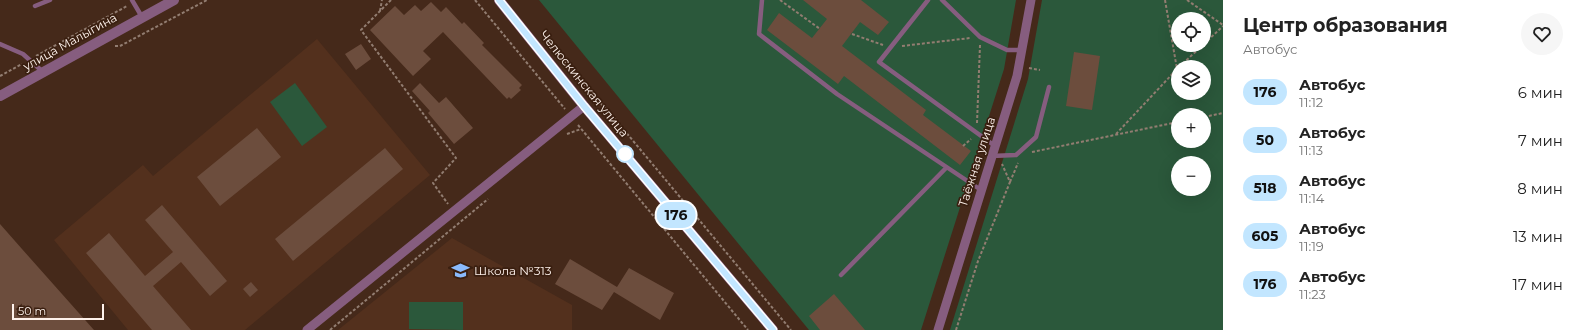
<!DOCTYPE html>
<html lang="ru">
<head>
<meta charset="utf-8">
<style>
  body { margin:0; font-family:Montserrat,sans-serif; background:#f6f6f6; color:#222; height:100vh; display:flex; flex-direction:column; font-size:15px; white-space:nowrap }
  * { box-sizing:border-box; margin:0 }
  p { font-size:13px; color:#767676 }
  .icon { flex:none; width:22px; height:22px; fill:none; stroke:currentColor; stroke-width:2; stroke-linecap:round; stroke-linejoin:round }
  .map { position:relative; flex:1; overflow:hidden }
  .drawer { display:flex; flex-direction:column; background:#fff; width:360px }
  .drawer>* { flex:none }
  .badge { padding:0 8px; border-radius:13px; font-size:14px; line-height:26px }
  .buttons { position:absolute; left:1171px; top:12px; display:grid; gap:8px }
  .buttons a { display:grid; place-items:center; width:40px; height:40px; border-radius:50%; background:#fff; box-shadow:0 4px 16px #0002; font-size:20px }
  .scale { position:absolute; left:12px; bottom:10px; width:92px; box-sizing:border-box; padding-left:4px; border:2px solid #fef2ec; border-top:0; font-size:11px; line-height:14px; white-space:nowrap; color:#fef2ec; -webkit-text-stroke:3px #3a1f10; paint-order:stroke }
  .map>.badge { position:absolute; translate:-50% -50%; box-shadow:0 0 0 2px #fff }
  .round { display:grid; place-items:center; flex:none; width:42px; height:42px; border-radius:21px; background:#f6f6f6 }
  .overview { display:flex; align-items:center; justify-content:space-between; height:68px; padding:0 20px }
  h1 { font-size:19px; font-weight:700; line-height:30px }
  ul { padding:0; list-style:none }
  li { display:flex; align-items:center; gap:12px; height:48px; padding:0 20px }
  li div { flex:1 }
  li b { display:block; font-size:15px }
  li em { font-style:normal }
  li .badge { min-width:44px; font-weight:700; text-align:center }
  main { display:flex; flex:1; min-height:0 }
  .map>svg:first-child { display:block }
</style>
</head>
<body>
<main>
<div class="map">
<svg width="1223" height="330" viewBox="0 0 1223 330">
  <rect width="100%" height="100%" fill="#45291a"/>
  <path fill="#53301d" d="M 317,39 L 430,175 L 245,330 L 128,330 L 54,240 L 143,165 L 153,176 Z
    M 452,238 L 572,305 L 572,330 L 338,330 Z"/>
  <path fill="#2b583b" fill-rule="evenodd" d="M 539,0 L 1016,0 L 1004,69 L 921,330 L 809,330 Z
    M 1042,0 L 1223,0 L 1223,330 L 950,330 L 1028,79 ZM 1178,19 L 1204,19 L 1204,45 L 1178,45 ZM 1178,67 L 1204,67 L 1204,93 L 1178,93 ZM 1178,115 L 1204,115 L 1204,141 L 1178,141 ZM 1178,163 L 1204,163 L 1204,189 L 1178,189 Z
    M 295,83 L 327,127 L 302,146 L 270,102 Z
    M 409,302 L 463,302 L 463,330 L 409,329 Z"/>
  <path fill="#6c4d3d" d="M 803,0 L 861,0 L 889,22 L 878,35 L 860,22 L 842,46 L 926,110 L 923,115 L 971,151 L 960,165 L 844,76 L 838,84 L 767,30 L 779,13 L 812,38 L 827,19 Z
    M 431,2 L 441,12 L 446,7 L 462,24 L 464,22 L 484,43 L 482,45 L 522,85 L 519,88 L 521,90 L 511,99 L 509,97 L 507,99 L 443,32 L 423,51 L 431,59 L 413,76 L 370,30 L 395,6 L 404,15 L 415,5 L 421,11 Z
    M 361,44 L 371,59 L 356,70 L 345,54 Z
    M 1074,52 L 1100,56 L 1092,110 L 1066,106 Z
    M 420,83 L 439,103 L 446,97 L 473,128 L 454,144 L 428,113 L 430,111 L 412,91 Z
    M 257,128 L 281,157 L 220,206 L 197,177 Z
    M 385,148 L 403,169 L 293,261 L 275,239 Z
    M 162,205 L 227,281 L 210,296 L 181,262 L 153,286 L 191,330 L 152,330 L 86,253 L 109,233 L 145,276 L 173,252 L 145,220 Z
    M 0,224 L 22,249 L 94,330 L 0,330 Z
    M 570,259 L 617,287 L 629,268 L 674,293 L 660,320 L 614,292 L 602,310 L 555,284 Z
    M 251,282 L 258,290 L 250,297 L 243,289 Z
    M 834,294 L 865,330 L 820,330 L 809,316 Z"/>
  <g fill="none" stroke-linecap="round" stroke-linejoin="round">
    <path stroke="#927d71" stroke-width="2" stroke-dasharray="3 2" stroke-linecap="butt" d="M 391,0 L 361,30 L 456,158 L 433,183 L 448,204
      M 475,0 L 565,109
      M 780,0 L 820,29
      M 1165,0 L 1177,69
      M 1187,0 L 1223,25
      M 380,11 L 382,0
      M 852,34 L 883,45
      M 1204,44 L 1223,26
      M 115,46 L 120,46 L 207,0
      M 902,46 L 970,38
      M 558,54 L 624,130 L 791,330
      M 36,56 L 127,6
      M 1179,67 L 1203,45
      M 1029,68 L 1040,70
      M 0,76 L 22,64
      M 1204,117 L 1223,113
      M 977,123 L 980,45
      M 578,125 L 748,330
      M 567,134 L 581,129
      M 1116,134 L 1178,68
      M 963,146 L 971,139
      M 1032,152 L 1178,122
      M 1010,182 L 1018,163
      M 330,330 L 488,199
      M 956,330 L 978,261 L 1010,182 L 1002,164"/>
    <path stroke="#865d7f" stroke-width="4.5" d="M 132,0 L 142,17
      M 762,0 L 759,34 L 837,94 L 981,190
      M 928,0 L 879,62 L 995,146
      M 942,0 L 980,37 L 1007,50 L 1022,50
      M 35,6 L 50,0
      M 0,44 L 23,54 L 43,72
      M 991,156 L 1016,155 L 1036,137 L 1049,87
      M 841,275 L 946,168"/>
    <path stroke="#865d7f" stroke-width="9" d="M 307,330 L 584,106
      M 938,330 L 1017,76 L 1031,0"/>
    <path stroke="#865d7f" stroke-width="10" d="M 499,0 L 584,106 L 773,330
      M 0,96 L 174,0"/>
  </g>
  <g fill="none" stroke-linecap="round" stroke-linejoin="round">
    <defs>
      <path id="line" d="M 499,0 L 584,106 L 773,330"/>
    </defs>
    <use href="#line" stroke="#fff" stroke-width="9"/>
    <use href="#line" stroke="#c2e6ff" stroke-width="6"/>
  </g>
  <defs>
    <symbol id="school-bare" viewBox="-9 -9 18 18"><path d="M0-5L7-2L0 1L-7-2ZM-4 1L0 2.5L4 1V4Q0 6-4 4Z" fill="#8abafc" stroke="#3a1f10" stroke-width="2.5" paint-order="stroke"/></symbol>
  </defs>
  <g fill-rule="evenodd">
    <use href="#school-bare" x="448" y="258" width="25" height="25"/>
  </g>
  <circle fill="#fff" stroke="#c2e6ff" stroke-width="2" cx="625" cy="154" r="8"/>
  <g text-anchor="middle" stroke-width="3.5" stroke-linejoin="round" paint-order="stroke">
    <g font-size="12" fill="#fef2ec" stroke="#3a1f10">
      <text transform="translate(70 42) rotate(-29)" y="4">улица Малыгина</text>
      <text transform="translate(584 84) rotate(51)" y="4">Челюскинская улица</text>
      <text transform="translate(977 162) rotate(-72)" y="4">Таёжная улица</text>
    </g>
    <g font-size="12" fill="#fef2ec" stroke="#3a1f10" text-anchor="start">
      <text x="474" y="275">Школа №313</text>
    </g>
  </g>
</svg>
<div class="buttons">
<a><svg class="icon" aria-label="locate" viewBox="0 0 24 24"><circle cx="12" cy="12" r="6"/><path d="M12 2v4M12 18v4M2 12h4M18 12h4"/></svg></a>
<a><svg class="icon" aria-label="layers" viewBox="0 0 24 24"><path d="M12 4l9 5-9 5-9-5zM3 14l9 5 9-5"/></svg></a>
<a>+</a>
<a>−</a>
</div>
<div class="scale">50 m</div>
<b class="badge" style="left:676px;top:215px;background:#c2e6ff;color:#111">176</b>
</div>
<section class="drawer">
<div class="overview"><div><h1>Центр образования</h1><p>Автобус</p></div><a class="round"><svg class="icon" aria-label="heart" viewBox="0 0 24 24"><path d="M12 20l-8-8c-3-5 5-10 8-4 3-6 11-1 8 4z"/></svg></a></div>
<ul>
<li><span class="badge" style="background:#c2e6ff;color:#111">176</span><div><b>Автобус</b><p>11:12</p></div><em>6 мин</em></li>
<li><span class="badge" style="background:#c2e6ff;color:#111">50</span><div><b>Автобус</b><p>11:13</p></div><em>7 мин</em></li>
<li><span class="badge" style="background:#c2e6ff;color:#111">518</span><div><b>Автобус</b><p>11:14</p></div><em>8 мин</em></li>
<li><span class="badge" style="background:#c2e6ff;color:#111">605</span><div><b>Автобус</b><p>11:19</p></div><em>13 мин</em></li>
<li><span class="badge" style="background:#c2e6ff;color:#111">176</span><div><b>Автобус</b><p>11:23</p></div><em>17 мин</em></li>
</ul>
</section>
</main>
</body>
</html>
